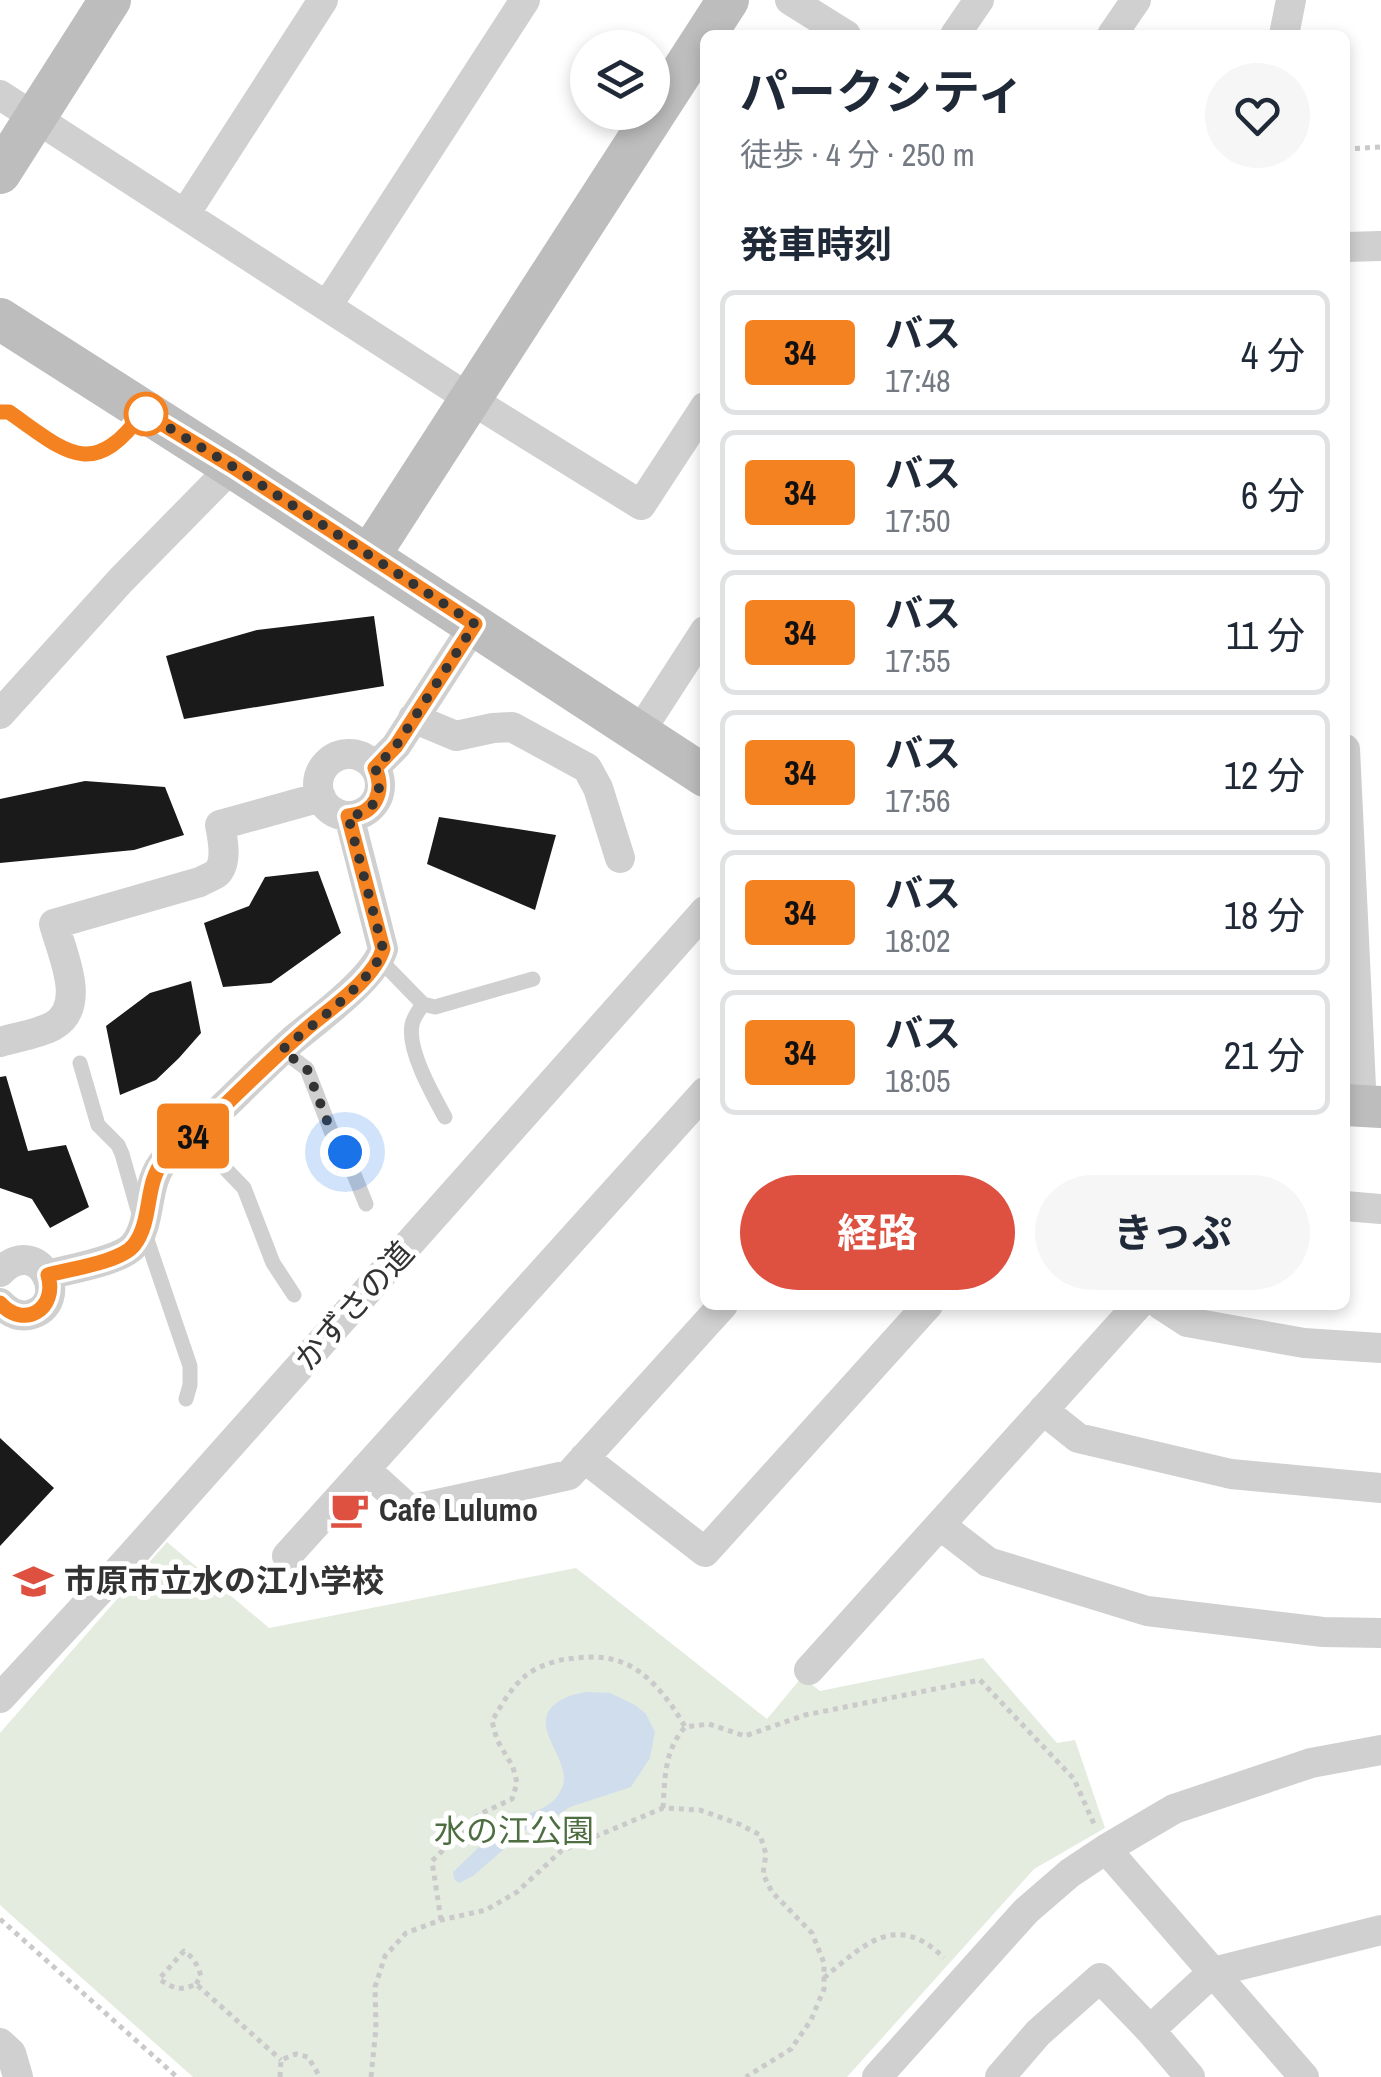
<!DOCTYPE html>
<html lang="ja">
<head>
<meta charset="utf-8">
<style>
  body { margin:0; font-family:"Archivo Narrow","Noto Sans JP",sans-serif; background:#f6f6f7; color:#1f2937; height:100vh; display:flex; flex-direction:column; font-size:38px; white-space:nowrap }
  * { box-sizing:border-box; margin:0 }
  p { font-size:32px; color:#747a83 }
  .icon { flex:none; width:55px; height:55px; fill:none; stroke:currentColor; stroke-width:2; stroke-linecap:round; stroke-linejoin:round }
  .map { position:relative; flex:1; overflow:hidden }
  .side { position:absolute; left:700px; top:30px; width:650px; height:1280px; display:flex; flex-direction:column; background:#fff; border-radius:15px; box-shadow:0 5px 15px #0003 }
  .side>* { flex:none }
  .badge { padding:0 20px; border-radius:8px; font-size:35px; line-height:65px }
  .fabs { position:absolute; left:570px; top:30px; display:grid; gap:20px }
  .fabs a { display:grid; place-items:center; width:100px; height:100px; border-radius:50%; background:#fff; box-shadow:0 5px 15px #0003; font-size:50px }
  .you { position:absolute; width:50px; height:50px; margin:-25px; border:8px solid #fff; border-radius:50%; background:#1a73e8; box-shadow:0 0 0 15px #1a73e833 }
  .map>.badge { position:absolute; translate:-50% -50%; box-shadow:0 0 0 5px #fff }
  h2 { padding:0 40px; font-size:38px; line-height:90px }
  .round { display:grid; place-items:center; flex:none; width:105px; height:105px; border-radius:52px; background:#f6f6f7 }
  .summary { display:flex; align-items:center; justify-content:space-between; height:170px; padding:0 40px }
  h1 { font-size:48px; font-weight:700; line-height:75px }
  .primary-button { display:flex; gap:20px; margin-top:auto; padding:20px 40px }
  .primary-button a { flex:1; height:115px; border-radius:60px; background:#de5040; color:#fff; font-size:40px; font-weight:700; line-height:115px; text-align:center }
  .primary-button a+a { background:#f6f6f7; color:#1f2937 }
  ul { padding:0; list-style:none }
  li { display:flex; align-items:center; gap:30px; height:125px; margin:0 20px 15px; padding:0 20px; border:5px solid #e0e1e3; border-radius:15px }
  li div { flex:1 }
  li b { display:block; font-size:38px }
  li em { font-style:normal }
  li .badge { min-width:110px; font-weight:700; text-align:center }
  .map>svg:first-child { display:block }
</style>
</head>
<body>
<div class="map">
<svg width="1381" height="2077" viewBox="0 0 1381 2077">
  <rect width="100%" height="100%" fill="#fff"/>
  <path fill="#e4ebdf" d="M 167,1542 L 269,1628 L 576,1568 L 767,1719 L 802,1677 L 820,1691 L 983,1658 L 1057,1743 L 1075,1740 L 1105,1828 L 1034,1869 L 847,2077 L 193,2077 L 0,1905 L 0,1733 Z"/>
  <path fill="#d0dded" d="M 585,1692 L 610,1693 L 635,1705 L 646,1714 L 655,1732 L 650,1758 L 631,1787 L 570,1807 L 548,1821 L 527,1829 L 473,1876 L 459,1883 L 454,1879 L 453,1872 C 467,1860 497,1827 511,1820 C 530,1811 551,1812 562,1788 C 575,1759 519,1722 563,1699 C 569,1695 578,1694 585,1692 Z"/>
  <path fill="#1a1a1a" d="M 374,616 L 384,686 L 184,719 L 166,656 L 257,630 Z
    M 85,781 L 165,787 L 184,835 L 134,850 L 0,863 L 0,799 Z
    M 439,817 L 556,835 L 535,910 L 427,864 Z
    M 318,871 L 341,933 L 271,983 L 223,987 L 204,923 L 249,906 L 265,877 Z
    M 191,981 L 201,1033 L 179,1058 L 156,1080 L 120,1095 L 106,1026 L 150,993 Z
    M 6,1076 L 28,1151 L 66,1145 L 89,1207 L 50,1228 L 32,1199 L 0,1188 L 0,1077 Z
    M 0,1438 L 54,1488 L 0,1546 Z"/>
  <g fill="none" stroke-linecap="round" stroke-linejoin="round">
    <path stroke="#cacaca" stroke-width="5" stroke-dasharray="5 5" stroke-linecap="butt" d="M 1345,149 L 1381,147
      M 663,1808 C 665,1778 664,1751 685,1727 L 709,1724 L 745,1736 L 805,1715 L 980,1680 L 1074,1779 L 1094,1824
      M 0,1919 L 177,2077
      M 441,1920 L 432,1861 L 480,1814 L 512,1799 L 517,1783 L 513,1767 L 497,1740 L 492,1721 C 501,1706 510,1689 524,1677 C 534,1668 553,1661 566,1659 C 584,1657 603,1655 621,1662 C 648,1671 672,1703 685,1727
      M 824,1978 C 864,1944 897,1911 944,1958
      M 196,1984 L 201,1976 C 197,1964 194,1958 184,1951 L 159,1979 C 173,1988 180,1992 196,1984 L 281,2060
      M 280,2077 L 281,2060 L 296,2054 L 308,2057 L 320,2077
      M 371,2077 L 376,2028 L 375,1987 L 385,1956 L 406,1933 L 441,1920 L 486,1910 L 517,1892 L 561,1851 L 663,1808 L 700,1810 L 739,1824 L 760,1835 L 766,1854 L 763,1874 L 772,1892 L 812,1933 L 824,1963 L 824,1989 L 811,2020 L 791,2049 L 746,2077"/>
    <path stroke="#d0d0d0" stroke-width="15" d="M 0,411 L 9,412 C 66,452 92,482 143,412
      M 380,960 L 423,1004 L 435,1007 L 533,979
      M 423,1004 C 419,1010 413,1018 412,1025 C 407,1050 433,1095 445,1117
      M 282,1050 L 307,1069 L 336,1144 L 345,1152 L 366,1204
      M 80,1063 L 98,1125 L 118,1145 L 122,1154 L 143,1228 L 190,1366 L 190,1385 L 186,1399
      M 194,1136 L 244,1188 L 273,1263 L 294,1295"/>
    <path stroke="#d0d0d0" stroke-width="30" d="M 790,0 L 846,35
      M 955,35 L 979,0
      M 1112,35 L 1136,0
      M 1284,35 L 1291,0
      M 0,95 L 470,399 L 641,505 L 705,407
      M 185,214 L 323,0
      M 1345,247 L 1381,246
      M 327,306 L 525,0
      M 0,714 L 121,580 L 232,467
      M 413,718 L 456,736 L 493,728 L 512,727 L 587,768 L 598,788 L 620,858
      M 639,733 L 705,631
      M 1345,749 L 1362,1108
      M318 785a31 31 0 1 1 62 0a31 31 0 1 1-62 0Z
      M 375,767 L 396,746 L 475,624
      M 0,1042 C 17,1037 38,1034 53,1026 C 88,1006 62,954 54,924 L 200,882 C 201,881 215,875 216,874 C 228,863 223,840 220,825 L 321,797
      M 1345,1206 L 1381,1209
      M 0,1272 C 39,1232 74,1304 29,1315 C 17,1317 8,1312 0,1303
      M 48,1275 C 69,1269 121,1261 134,1245 C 153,1221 144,1183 165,1160 C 174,1149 189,1141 199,1130 C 231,1100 261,1069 293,1040 C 318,1019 374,979 383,949 L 349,816
      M 1161,1305 L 1187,1322 L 1304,1343 L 1381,1348
      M 1043,1410 L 1078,1438 L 1231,1474 L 1381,1488
      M 584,1458 L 705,1552 L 928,1305
      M 365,1469 L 410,1510 L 569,1475 L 723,1305
      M 940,1525 L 988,1562 L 1147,1611 L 1323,1632 L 1381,1633
      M 287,1556 L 705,1092
      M 809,1670 L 1138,1305
      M 0,1698 L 126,1562 L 705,911
      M 1106,1849 L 1304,2077
      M 0,2043 L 11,2053 L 18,2077
      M 877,2077 L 1026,1911 L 1070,1873 L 1106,1849 L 1174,1809 L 1311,1763 L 1381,1750
      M 1000,2077 L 1038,2033 L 1100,1978 L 1150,2030
      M 1190,2077 L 1150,2030 L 1213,1972 L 1381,1930"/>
    <path stroke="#bdbdbd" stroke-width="42" d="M 0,173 L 110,0
      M 0,319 L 232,467 L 705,776
      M 369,556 L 728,0
      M 1345,1105 L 1381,1107"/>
  </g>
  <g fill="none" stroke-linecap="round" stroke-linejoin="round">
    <defs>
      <path id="line" d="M 0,412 L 9,412 C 66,452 93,482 143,412 L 232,466 L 475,624 L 396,746 L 375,768 C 385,791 376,814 348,816 L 383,949 C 374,980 329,1009 305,1030 C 268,1062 234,1097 199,1130 C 189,1141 174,1149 164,1160 C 144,1183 153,1221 134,1245 C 121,1262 69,1269 48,1275 C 58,1309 24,1330 0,1303"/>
    </defs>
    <use href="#line" stroke="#fff" stroke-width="22"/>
    <use href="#line" stroke="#f58220" stroke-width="15"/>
    <path stroke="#333" stroke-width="10" stroke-dasharray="0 18" d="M 146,414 L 143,412 L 232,466 L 475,624 L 396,746 L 375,768 C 385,791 376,814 348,816 L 383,949 C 374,981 309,1027 282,1050 L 307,1069 L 336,1144 L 345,1152"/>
  </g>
  <defs>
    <symbol id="cafe-bare" viewBox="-9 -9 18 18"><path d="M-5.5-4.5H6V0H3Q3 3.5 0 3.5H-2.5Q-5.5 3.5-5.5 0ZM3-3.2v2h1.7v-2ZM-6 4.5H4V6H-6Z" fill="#de5040" stroke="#fff" stroke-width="2.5" paint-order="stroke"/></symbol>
    <symbol id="school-bare" viewBox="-9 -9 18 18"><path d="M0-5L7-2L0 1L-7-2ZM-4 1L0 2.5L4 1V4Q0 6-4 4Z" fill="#de5040" stroke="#fff" stroke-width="2.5" paint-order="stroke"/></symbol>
  </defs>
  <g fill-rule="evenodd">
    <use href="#cafe-bare" x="322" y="1482" width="55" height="55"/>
    <use href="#school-bare" x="6" y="1554" width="55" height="55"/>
  </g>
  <circle fill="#fff" stroke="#f58220" stroke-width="5" cx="146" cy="414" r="20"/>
  <g text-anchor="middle" stroke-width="10" stroke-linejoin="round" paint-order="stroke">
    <g font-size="32" fill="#333" stroke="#fff">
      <text transform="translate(354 1306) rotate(-48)" y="11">かずさの道</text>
    </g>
    <g font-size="32" font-weight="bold" fill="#333" stroke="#fff" text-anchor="start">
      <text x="379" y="1521">Cafe Lulumo</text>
      <text x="64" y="1592">市原市立水の江小学校</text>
    </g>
    <g font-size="32" fill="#4e6e41" stroke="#fff">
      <text x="514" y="1842">水の江公園</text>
    </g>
  </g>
</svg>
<div class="fabs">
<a><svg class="icon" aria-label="layers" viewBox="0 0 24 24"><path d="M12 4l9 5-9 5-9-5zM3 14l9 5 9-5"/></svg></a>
</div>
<div class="you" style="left:345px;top:1152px"></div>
<b class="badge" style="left:193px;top:1136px;background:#f58220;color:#111">34</b>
<section class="side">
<div class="summary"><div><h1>パークシティ</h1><p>徒歩 · 4 分 · 250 m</p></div><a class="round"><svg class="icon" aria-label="heart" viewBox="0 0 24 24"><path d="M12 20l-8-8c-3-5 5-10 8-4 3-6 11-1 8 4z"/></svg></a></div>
<h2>発車時刻</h2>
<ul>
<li><span class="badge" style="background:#f58220;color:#111">34</span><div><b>バス</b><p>17:48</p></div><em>4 分</em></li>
<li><span class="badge" style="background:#f58220;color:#111">34</span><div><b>バス</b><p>17:50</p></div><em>6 分</em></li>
<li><span class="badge" style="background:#f58220;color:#111">34</span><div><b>バス</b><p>17:55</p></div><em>11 分</em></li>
<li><span class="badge" style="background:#f58220;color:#111">34</span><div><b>バス</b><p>17:56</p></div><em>12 分</em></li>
<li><span class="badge" style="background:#f58220;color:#111">34</span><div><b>バス</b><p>18:02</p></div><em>18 分</em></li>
<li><span class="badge" style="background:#f58220;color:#111">34</span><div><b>バス</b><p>18:05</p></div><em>21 分</em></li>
</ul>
<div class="primary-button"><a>経路</a><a>きっぷ</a></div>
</section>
</div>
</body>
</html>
